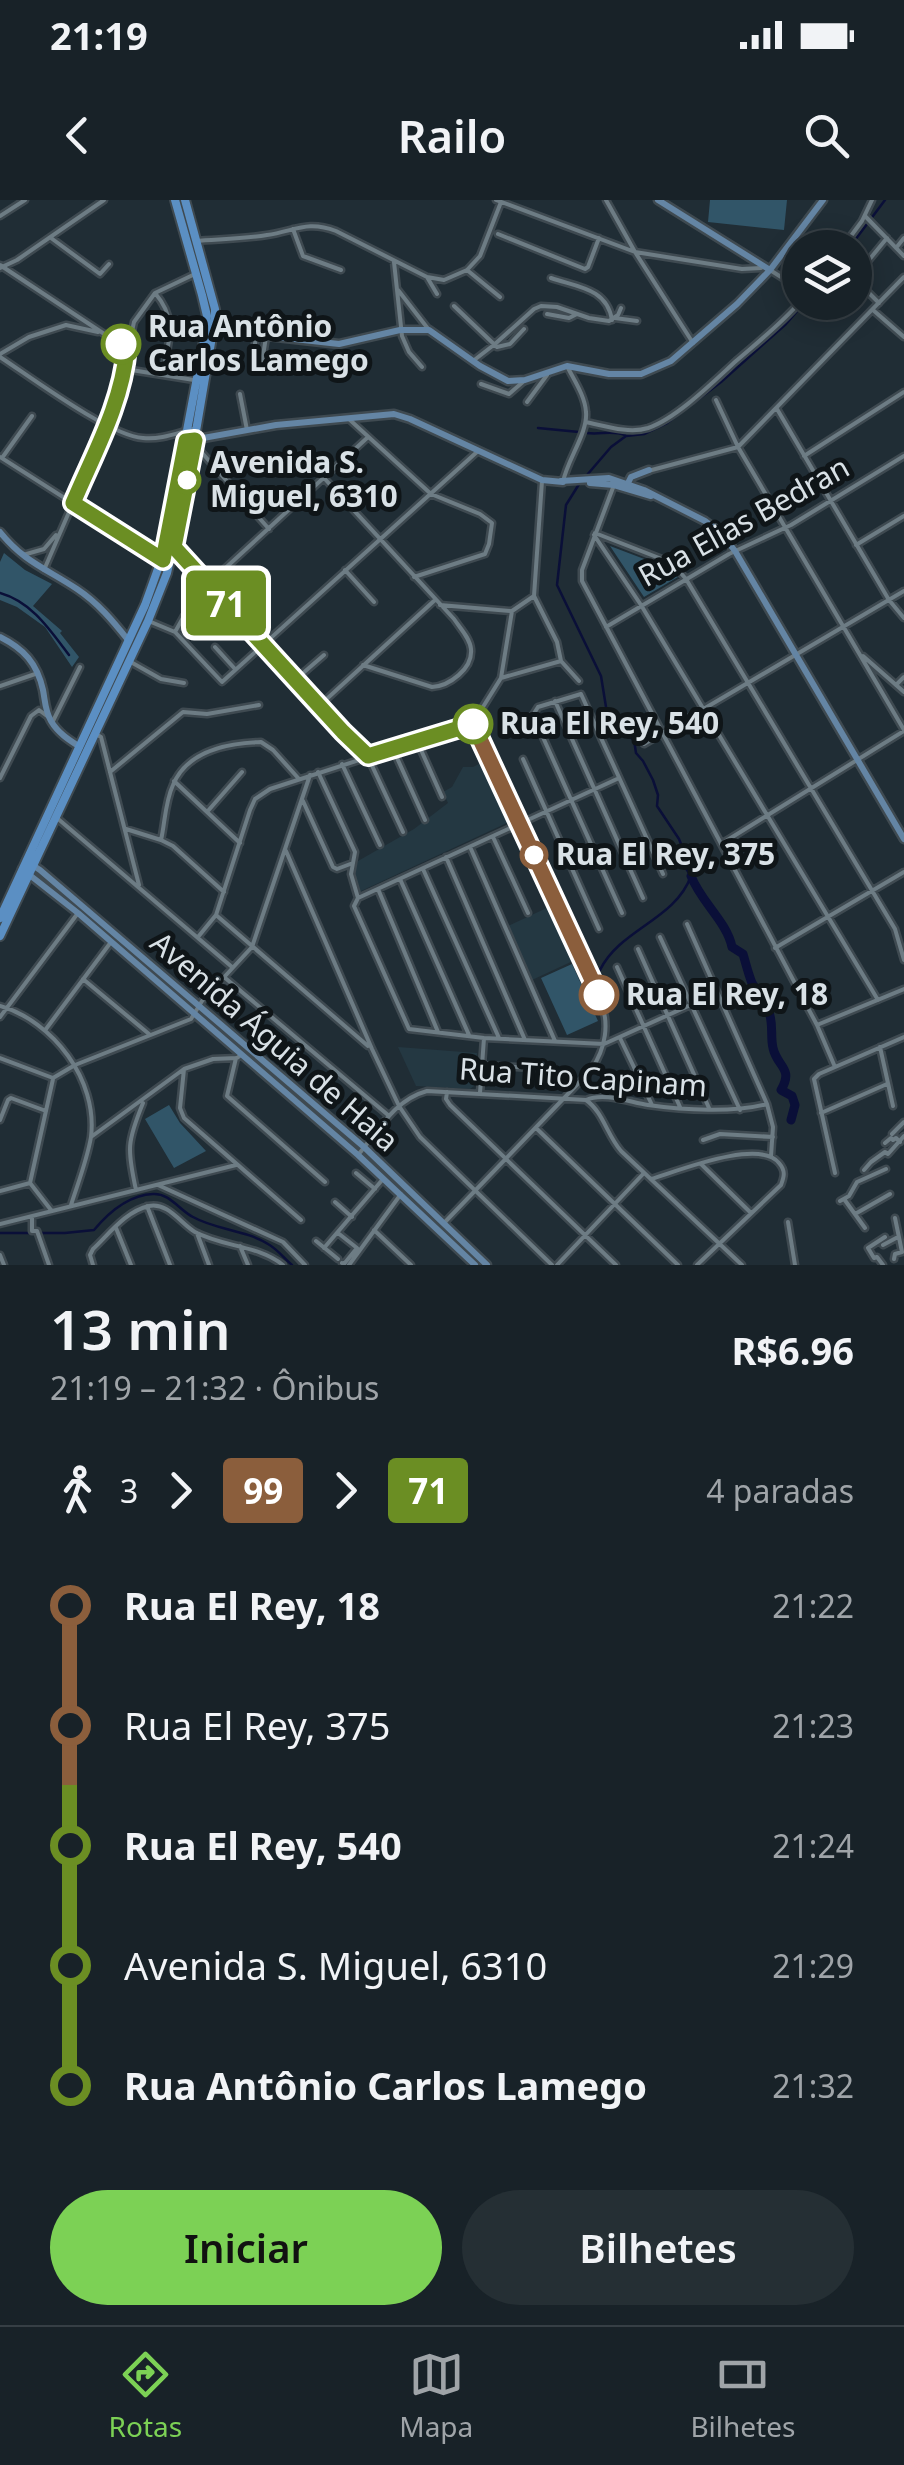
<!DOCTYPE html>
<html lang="pt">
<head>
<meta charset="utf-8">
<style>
  body { margin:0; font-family:"Noto Sans",sans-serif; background:#252f34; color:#f1f3f6; height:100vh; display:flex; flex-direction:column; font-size:38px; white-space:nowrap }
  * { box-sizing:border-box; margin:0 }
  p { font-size:32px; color:#9fa4a8 }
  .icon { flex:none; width:55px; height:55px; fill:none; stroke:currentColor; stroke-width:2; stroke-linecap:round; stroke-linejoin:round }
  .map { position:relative; height:1065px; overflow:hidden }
  .side { display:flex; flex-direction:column; background:#182228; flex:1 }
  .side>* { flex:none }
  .badge { padding:0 20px; border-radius:8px; font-size:35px; line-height:65px }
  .tools { position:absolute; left:782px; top:30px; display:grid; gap:20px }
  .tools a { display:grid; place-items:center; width:90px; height:90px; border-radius:50%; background:#182228; box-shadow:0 5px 25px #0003,0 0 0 2px #363f45; font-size:50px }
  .map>.badge { position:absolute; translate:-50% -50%; box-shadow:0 0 0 5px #fff }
  .legs { display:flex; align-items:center; gap:15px; height:110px; padding:0 50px; font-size:32px }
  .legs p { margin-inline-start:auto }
  .head { display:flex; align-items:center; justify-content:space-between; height:170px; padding:0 50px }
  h1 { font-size:55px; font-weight:600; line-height:75px }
  .button { display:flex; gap:20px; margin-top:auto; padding:20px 50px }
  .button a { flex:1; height:115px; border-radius:60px; background:#7cd155; color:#111; font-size:40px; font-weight:600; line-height:115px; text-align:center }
  .button a+a { background:#252f34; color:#f1f3f6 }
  ul { padding:0 50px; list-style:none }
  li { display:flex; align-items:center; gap:35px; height:120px; font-size:38px }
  li i { display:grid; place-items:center; width:15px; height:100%; margin:0 12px; background:currentColor }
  li i::after { content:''; width:25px; height:25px; margin:-12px; border:8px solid; border-radius:50%; background:#182228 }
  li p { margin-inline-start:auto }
  li:first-child i { background:linear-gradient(#0000 50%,currentColor 0) }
  li:last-child i { background:linear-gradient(currentColor 50%,#0000 0) }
  .status { display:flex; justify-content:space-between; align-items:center; height:70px; padding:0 50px; background:#182228; direction:ltr }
  .status svg { height:28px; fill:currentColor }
  header { display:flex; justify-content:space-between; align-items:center; height:130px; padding:0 50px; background:#182228; font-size:45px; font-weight:600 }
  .dock { display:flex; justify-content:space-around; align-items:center; height:140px; border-top:2px solid #363f45; background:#182228; font-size:28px; color:#9fa4a8 }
  .dock a { display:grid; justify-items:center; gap:5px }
  .dock .selected { color:#7cd155 }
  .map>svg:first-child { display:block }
</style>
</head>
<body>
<div class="status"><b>21:19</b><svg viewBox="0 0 49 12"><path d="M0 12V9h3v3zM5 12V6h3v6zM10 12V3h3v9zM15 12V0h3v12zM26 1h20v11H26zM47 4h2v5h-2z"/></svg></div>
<header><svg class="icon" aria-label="back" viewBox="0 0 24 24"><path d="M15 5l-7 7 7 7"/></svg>Railo<svg class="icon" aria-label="search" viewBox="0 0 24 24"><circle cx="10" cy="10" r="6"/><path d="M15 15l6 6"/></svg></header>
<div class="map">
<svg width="904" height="1065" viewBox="0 0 904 1065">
  <rect width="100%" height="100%" fill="#202d35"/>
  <path fill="#243842" d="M 485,561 L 511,619 L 509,622 L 359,692 L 352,678 L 358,661 L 414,629 L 448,603 L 443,592 L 452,587 L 463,567 L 473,567 Z
    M 551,706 L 575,760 L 532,780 L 508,726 Z
    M 398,847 L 477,853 L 474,886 L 470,889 L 416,886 Z"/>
  <path fill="#315568" d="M 710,0 L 787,0 L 784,30 L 708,22 Z
    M 610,346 L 668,368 L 678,377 L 644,397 Z
    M 4,353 L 25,370 L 52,384 L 33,406 L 62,431 L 60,433 L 79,457 L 72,467 L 45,427 L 17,407 L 0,400 L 0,362 Z
    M 572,764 L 598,821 L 567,835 L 541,778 Z
    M 169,905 L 180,923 L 206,951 L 174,968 L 145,919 Z"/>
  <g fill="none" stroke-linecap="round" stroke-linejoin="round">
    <path stroke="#0a0f38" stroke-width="2.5" d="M 849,48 L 885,0
      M 538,228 L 579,232
      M 587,233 C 600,235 612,230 625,235
      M 587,275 L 611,247 L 626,236 L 644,234 L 667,223 L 721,182 L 786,124 L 805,102
      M 581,281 L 566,305 L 557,385 L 601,476 L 606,507 L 612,519 L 625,534 L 634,540 L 636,553 L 643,561 L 653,580 L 658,595 L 657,606 L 679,639 L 683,649 L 683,664 L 691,676 C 675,720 620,729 600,770
      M 0,393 C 32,402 50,430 69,455
      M 0,1033 L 65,1033 L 94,1030 C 109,1012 128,995 153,994 C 170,993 179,1010 193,1017 C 216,1030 246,1030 268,1044 C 277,1049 284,1058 292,1065"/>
    <path stroke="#0a0f38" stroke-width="9" d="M 691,676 C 701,702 727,722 732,747 L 743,754 C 746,764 748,773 752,783 C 757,792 764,800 768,810 C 774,821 770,836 773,848 C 777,867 794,868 781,890 L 792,896 L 795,905 L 791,920"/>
    <defs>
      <path id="street" d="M 496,0 L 635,52 L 742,69 L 761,68
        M 606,0 L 635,52 L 693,143
        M 0,16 L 25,0
        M 865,16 L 904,56
        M 293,29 L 303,56 L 341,70
        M 498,34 L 585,69 L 588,67 L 599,38
        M 51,38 L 100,74 L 109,64
        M 195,41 C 219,39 243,39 267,35 C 295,31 307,20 336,31 L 427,77 L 444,80 L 467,70 L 480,56 L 501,2
        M 842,48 L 862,21 L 872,0
        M 896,48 L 904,38
        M 394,62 L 402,136 L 409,152 L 422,167
        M 0,65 L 127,149
        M 0,68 L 17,60 L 104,0
        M 467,70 L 500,97
        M 770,70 L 800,89
        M 427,77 L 437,94
        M 855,77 L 887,38
        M 551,78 C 577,87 607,88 612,120
        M 855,79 L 879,103
        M 398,90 L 429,130
        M 155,93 C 178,120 169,140 163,171
        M 454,106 L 497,147 L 510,144 L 524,129
        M 873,110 L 904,137
        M 833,113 L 840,102
        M 547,114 L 569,118 L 575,115
        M 615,118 L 637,121
        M 0,154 L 29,137 L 66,125 L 98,132
        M 0,157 C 32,178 110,236 143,238 C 162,240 179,232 197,228
        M 253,161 L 256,135
        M 473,161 L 495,144 L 534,109 L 541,106 L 557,107 L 589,118 L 609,121 L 618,115 L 621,108
        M 262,162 L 266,137
        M 125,169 L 194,180
        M 481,184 L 509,194 L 524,181
        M 240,194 L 247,230
        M 716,200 L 738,247 L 904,530
        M 527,202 L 547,175
        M 777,209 L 889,400 L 904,418
        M 350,220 L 431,294 L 480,314 L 492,323 L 489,344 L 485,354 L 414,377
        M 586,222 C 605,226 629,234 648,228 C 677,218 713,182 736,161 C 758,142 781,124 800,102
        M 196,246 L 269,329
        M 804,256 L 904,192
        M 0,257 L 159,358
        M 2,258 L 32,216
        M 648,271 L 738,247 L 904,77
        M 324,278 L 454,419 C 460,428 470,438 471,449 C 473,469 449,486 432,487 L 363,465
        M 563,282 C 567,260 588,233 586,212 C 585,196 574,180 567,166
        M 614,285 L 582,370 L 582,381 L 817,825 L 835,867
        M 595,333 L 672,363 L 686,379 L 895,729 L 904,760
        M 594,335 L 641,405 L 878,800
        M 856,345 L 904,316
        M 174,347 L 368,557 L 403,632
        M 23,355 L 44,349 L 56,335
        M 44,370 L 117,201 L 134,122 L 155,93 L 195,74
        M 345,370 L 374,402
        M 208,384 L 367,238
        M 534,396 L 557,442 L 561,461 L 579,481
        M 440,405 L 510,411
        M 151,422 L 175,432 L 222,482 L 478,251
        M 606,427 L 729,354 L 791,325 L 904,256
        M 175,432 L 184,416 L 213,389
        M 215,447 L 235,469
        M 863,456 L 904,492
        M 129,461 L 161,479 L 184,483
        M 501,478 L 561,461
        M 295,480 L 324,455
        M 896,485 L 904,477
        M 0,486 L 38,473
        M 555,501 L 643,698
        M 319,506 L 435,400
        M 52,523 L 80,467
        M 94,533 L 101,537 L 139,685
        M 417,541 L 442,597
        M 644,544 L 904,391
        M 393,549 L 425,620
        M 523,559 L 599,729
        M 342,564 L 380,645
        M 110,572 L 183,512 L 207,514 L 259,505
        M 318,572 L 355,652 L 351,674 L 358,698 L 354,706 L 409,829 L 484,838 L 604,844 L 717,793
        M 0,578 L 31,516 L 39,510 L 47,516
        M 174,581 L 240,643
        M 303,601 L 333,667 L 337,669 L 353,663
        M 207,612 L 242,572
        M 57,618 L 232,767
        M 126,629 L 161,640 L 173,646 L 224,692
        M 493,637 L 528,713
        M 161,640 C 165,623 165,602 173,585 C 187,551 227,543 261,542 L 273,550 L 299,579
        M 721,644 L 904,531
        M 471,649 L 555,841
        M 286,651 L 372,849 L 399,906 L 420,937 L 552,1065
        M 446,657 L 525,840
        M 423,669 L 499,838
        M 400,679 L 469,835
        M 378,689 L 438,832
        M 358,698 L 617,579
        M 622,713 L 533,515 L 538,507 L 581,494 L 663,674
        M 216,715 L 368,846
        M 687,724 L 767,904 L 773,927 L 771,956
        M 198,737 L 216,715 L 250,610 L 255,599 L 270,589 L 473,523 L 501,478 L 512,411 L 534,396 L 542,281
        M 660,737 L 740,910
        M 775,748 L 904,672
        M 638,749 L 709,908
        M 617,767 L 680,907
        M 224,777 L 388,915
        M 83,779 L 149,834
        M 0,806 C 53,821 98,880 91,937 C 87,960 78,983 71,1005
        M 0,817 L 78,713
        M 817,825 L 904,789
        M 46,829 L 111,742
        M 620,838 L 652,905
        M 880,847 L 893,906
        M 0,858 L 53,878 L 75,865 L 191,819 L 202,801 L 252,747 L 310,575
        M 236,858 L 227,896 L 325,982
        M 482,865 L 548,869
        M 184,869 L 180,908 L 184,918 L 301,1020
        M 447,892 L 446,899 L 450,905 L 616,1065
        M 480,893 L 484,838
        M 586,900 C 603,912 607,935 621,951 L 742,1065
        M 821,913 L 887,884
        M 0,920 L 8,900 L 11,898 L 46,911
        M 536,928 L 678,1065
        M 892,934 L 904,922
        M 91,937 L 184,869 L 213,859 L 237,858 L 241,855
        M 703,940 L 720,934 L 773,937
        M 885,943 L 891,938 L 893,940 L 896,938 L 900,942
        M 358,955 C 379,930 394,900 427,891 L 586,900 C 604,892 629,902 648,905 C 684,910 733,913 767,904
        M 701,964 L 751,1013
        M 864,970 L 871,962 L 885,952 L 888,954 L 904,936
        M 356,973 L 375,989
        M 835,973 L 814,879 L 819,874 L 904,837
        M 651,979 C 678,971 759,938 779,963 C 786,971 784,977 781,985 L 697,1065
        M 158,985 L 283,1042 L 305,1065
        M 136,990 C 127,949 127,942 143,903
        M 0,991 L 30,983
        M 844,999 L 865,1028
        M 840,1001 L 849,996 L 857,982 L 886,969
        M 335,1002 L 352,1017
        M 147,1006 L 170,1065
        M 51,1010 L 30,983 L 53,879
        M 855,1014 L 890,994
        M 32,1016 L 32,1031 L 37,1031 L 49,1065
        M 445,1022 L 591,870 C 606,848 610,823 600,799 L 473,523
        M 788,1022 L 795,1065
        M 0,1024 L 236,965
        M 116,1028 L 131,1065
        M 374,1030 L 411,1065
        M 197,1033 L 209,1065
        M 338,1033 L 357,1048 L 344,1064 L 342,1063
        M 316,1041 L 338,1059
        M 883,1045 L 898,1037
        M 240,1046 L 248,1065
        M 324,1048 L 383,979
        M 0,1055 L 4,1065
        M 894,1059 L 895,1054 L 902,1052 L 895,1018
        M 93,1065 L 90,1055 L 93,1049 C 109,1034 126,1011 149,1006 C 168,1002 181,1024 195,1032 C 223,1047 258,1045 283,1065
        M 349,1065 L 401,994
        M 557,1065 L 644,973
        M 883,1065 L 877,1057 L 874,1058 L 868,1048 L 885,1037"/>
      <path id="secondary" d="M 658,0 L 770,70
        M 214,130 L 339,144 L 400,130 L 429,130 L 480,166 L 508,181 L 525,180 L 567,166 L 609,174 L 641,174 L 671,161 L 737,104 L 770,70 L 823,0
        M 192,240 L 276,225 L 394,214 L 410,219 L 542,280 L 563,282
        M 561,281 L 609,278 L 644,290 L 705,321 L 722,334 L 735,351 L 904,639
        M 590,283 L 614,285 L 651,296
        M 628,283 L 631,277 L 649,270
        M 0,332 C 24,362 47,369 77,389 C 98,403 113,421 128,440
        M 0,437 C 24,449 37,463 43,490 C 45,500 45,511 51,521 C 58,533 69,540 80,547
        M 26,661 L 40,670 L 364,947 L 487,1065
        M 22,669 L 78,713 L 358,955 L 475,1065"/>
      <path id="primary" d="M 0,718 L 145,405 L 164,352 L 206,130 L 207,116 L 202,95 L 175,0
        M 0,736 L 148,421 L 167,373 L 187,284 L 215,119 L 215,109 L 185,0"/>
    </defs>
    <use href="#street" stroke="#3f4a51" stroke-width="9"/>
    <use href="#secondary" stroke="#3f4a51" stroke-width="11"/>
    <use href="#primary" stroke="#3f4a51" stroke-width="12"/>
    <use href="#street" stroke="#6d7c84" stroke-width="4"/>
    <use href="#secondary" stroke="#6485a4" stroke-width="6"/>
    <use href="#primary" stroke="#5b8fc3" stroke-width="8"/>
  </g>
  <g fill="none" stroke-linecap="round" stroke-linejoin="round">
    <defs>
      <path id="line-1" d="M 473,524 L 599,795"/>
      <path id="line-2" d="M 121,144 L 127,148 C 122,204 94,253 73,303 L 163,360 L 186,241 L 195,240 L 174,347 L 343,532 L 368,556 L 473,524"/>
    </defs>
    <use href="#line-1" stroke="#fff" stroke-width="22"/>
    <use href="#line-2" stroke="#fff" stroke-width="22"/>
    <use href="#line-1" stroke="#8b5e3c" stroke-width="15"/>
    <use href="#line-2" stroke="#6b8e23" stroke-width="15"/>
  </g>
  <g fill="#fff" stroke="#6b8e23" stroke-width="5">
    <circle cx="121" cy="144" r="18"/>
    <circle cx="187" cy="280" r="12"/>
    <circle cx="473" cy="524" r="18"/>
  </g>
  <g fill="#fff" stroke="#8b5e3c" stroke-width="5">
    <circle cx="534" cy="655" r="12"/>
    <circle cx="599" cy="795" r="18"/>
  </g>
  <g text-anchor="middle" stroke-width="10" stroke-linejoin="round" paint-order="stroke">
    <g font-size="30" font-weight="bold" fill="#d9e1e6" stroke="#0f1518" text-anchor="start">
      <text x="148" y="137">Rua Antônio<tspan x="148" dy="34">Carlos Lamego</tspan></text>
      <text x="210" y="273">Avenida S.<tspan x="210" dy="34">Miguel, 6310</tspan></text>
      <text x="500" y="534">Rua El Rey, 540</text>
      <text x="556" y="665">Rua El Rey, 375</text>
      <text x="626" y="805">Rua El Rey, 18</text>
    </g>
    <g font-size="30" fill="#d9e1e6" stroke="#0f1518">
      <text transform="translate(744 322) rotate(-29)" y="10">Rua Elias Bedran</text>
      <text transform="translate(274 842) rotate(41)" y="10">Avenida Águia de Haia</text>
      <text transform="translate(583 878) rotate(4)" y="10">Rua Tito Capinam</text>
    </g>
  </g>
</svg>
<div class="tools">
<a><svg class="icon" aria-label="layers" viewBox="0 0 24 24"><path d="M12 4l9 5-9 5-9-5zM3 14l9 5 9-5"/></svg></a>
</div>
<b class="badge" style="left:226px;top:403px;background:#6b8e23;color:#fff">71</b>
</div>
<section class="side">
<div class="head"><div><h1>13 min</h1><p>21:19 – 21:32 · Ônibus</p></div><b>R$6.96</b></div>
<div class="legs"><svg class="icon" aria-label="walk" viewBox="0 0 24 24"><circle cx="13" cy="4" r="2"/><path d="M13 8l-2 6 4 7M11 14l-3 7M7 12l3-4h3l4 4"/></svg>3<svg class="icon" aria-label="forward" viewBox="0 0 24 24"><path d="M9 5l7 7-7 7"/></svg><b class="badge" style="background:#8b5e3c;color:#fff">99</b><svg class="icon" aria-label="forward" viewBox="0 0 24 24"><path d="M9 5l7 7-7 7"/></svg><b class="badge" style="background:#6b8e23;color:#fff">71</b><p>4 paradas</p></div>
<ul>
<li><i style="color:#8b5e3c"></i><b>Rua El Rey, 18</b><p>21:22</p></li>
<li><i style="color:#8b5e3c"></i><span>Rua El Rey, 375</span><p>21:23</p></li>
<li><i style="color:#6b8e23"></i><b>Rua El Rey, 540</b><p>21:24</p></li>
<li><i style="color:#6b8e23"></i><span>Avenida S. Miguel, 6310</span><p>21:29</p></li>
<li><i style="color:#6b8e23"></i><b>Rua Antônio Carlos Lamego</b><p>21:32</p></li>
</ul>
<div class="button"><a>Iniciar</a><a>Bilhetes</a></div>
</section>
<nav class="dock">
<a class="selected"><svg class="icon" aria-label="directions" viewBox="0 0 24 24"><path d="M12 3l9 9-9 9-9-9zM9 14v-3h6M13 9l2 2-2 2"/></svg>Rotas</a>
<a><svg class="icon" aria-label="map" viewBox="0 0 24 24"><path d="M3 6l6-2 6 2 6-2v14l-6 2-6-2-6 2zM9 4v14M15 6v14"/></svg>Mapa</a>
<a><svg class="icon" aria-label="tickets" viewBox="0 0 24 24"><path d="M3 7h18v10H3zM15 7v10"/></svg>Bilhetes</a>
</nav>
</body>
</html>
